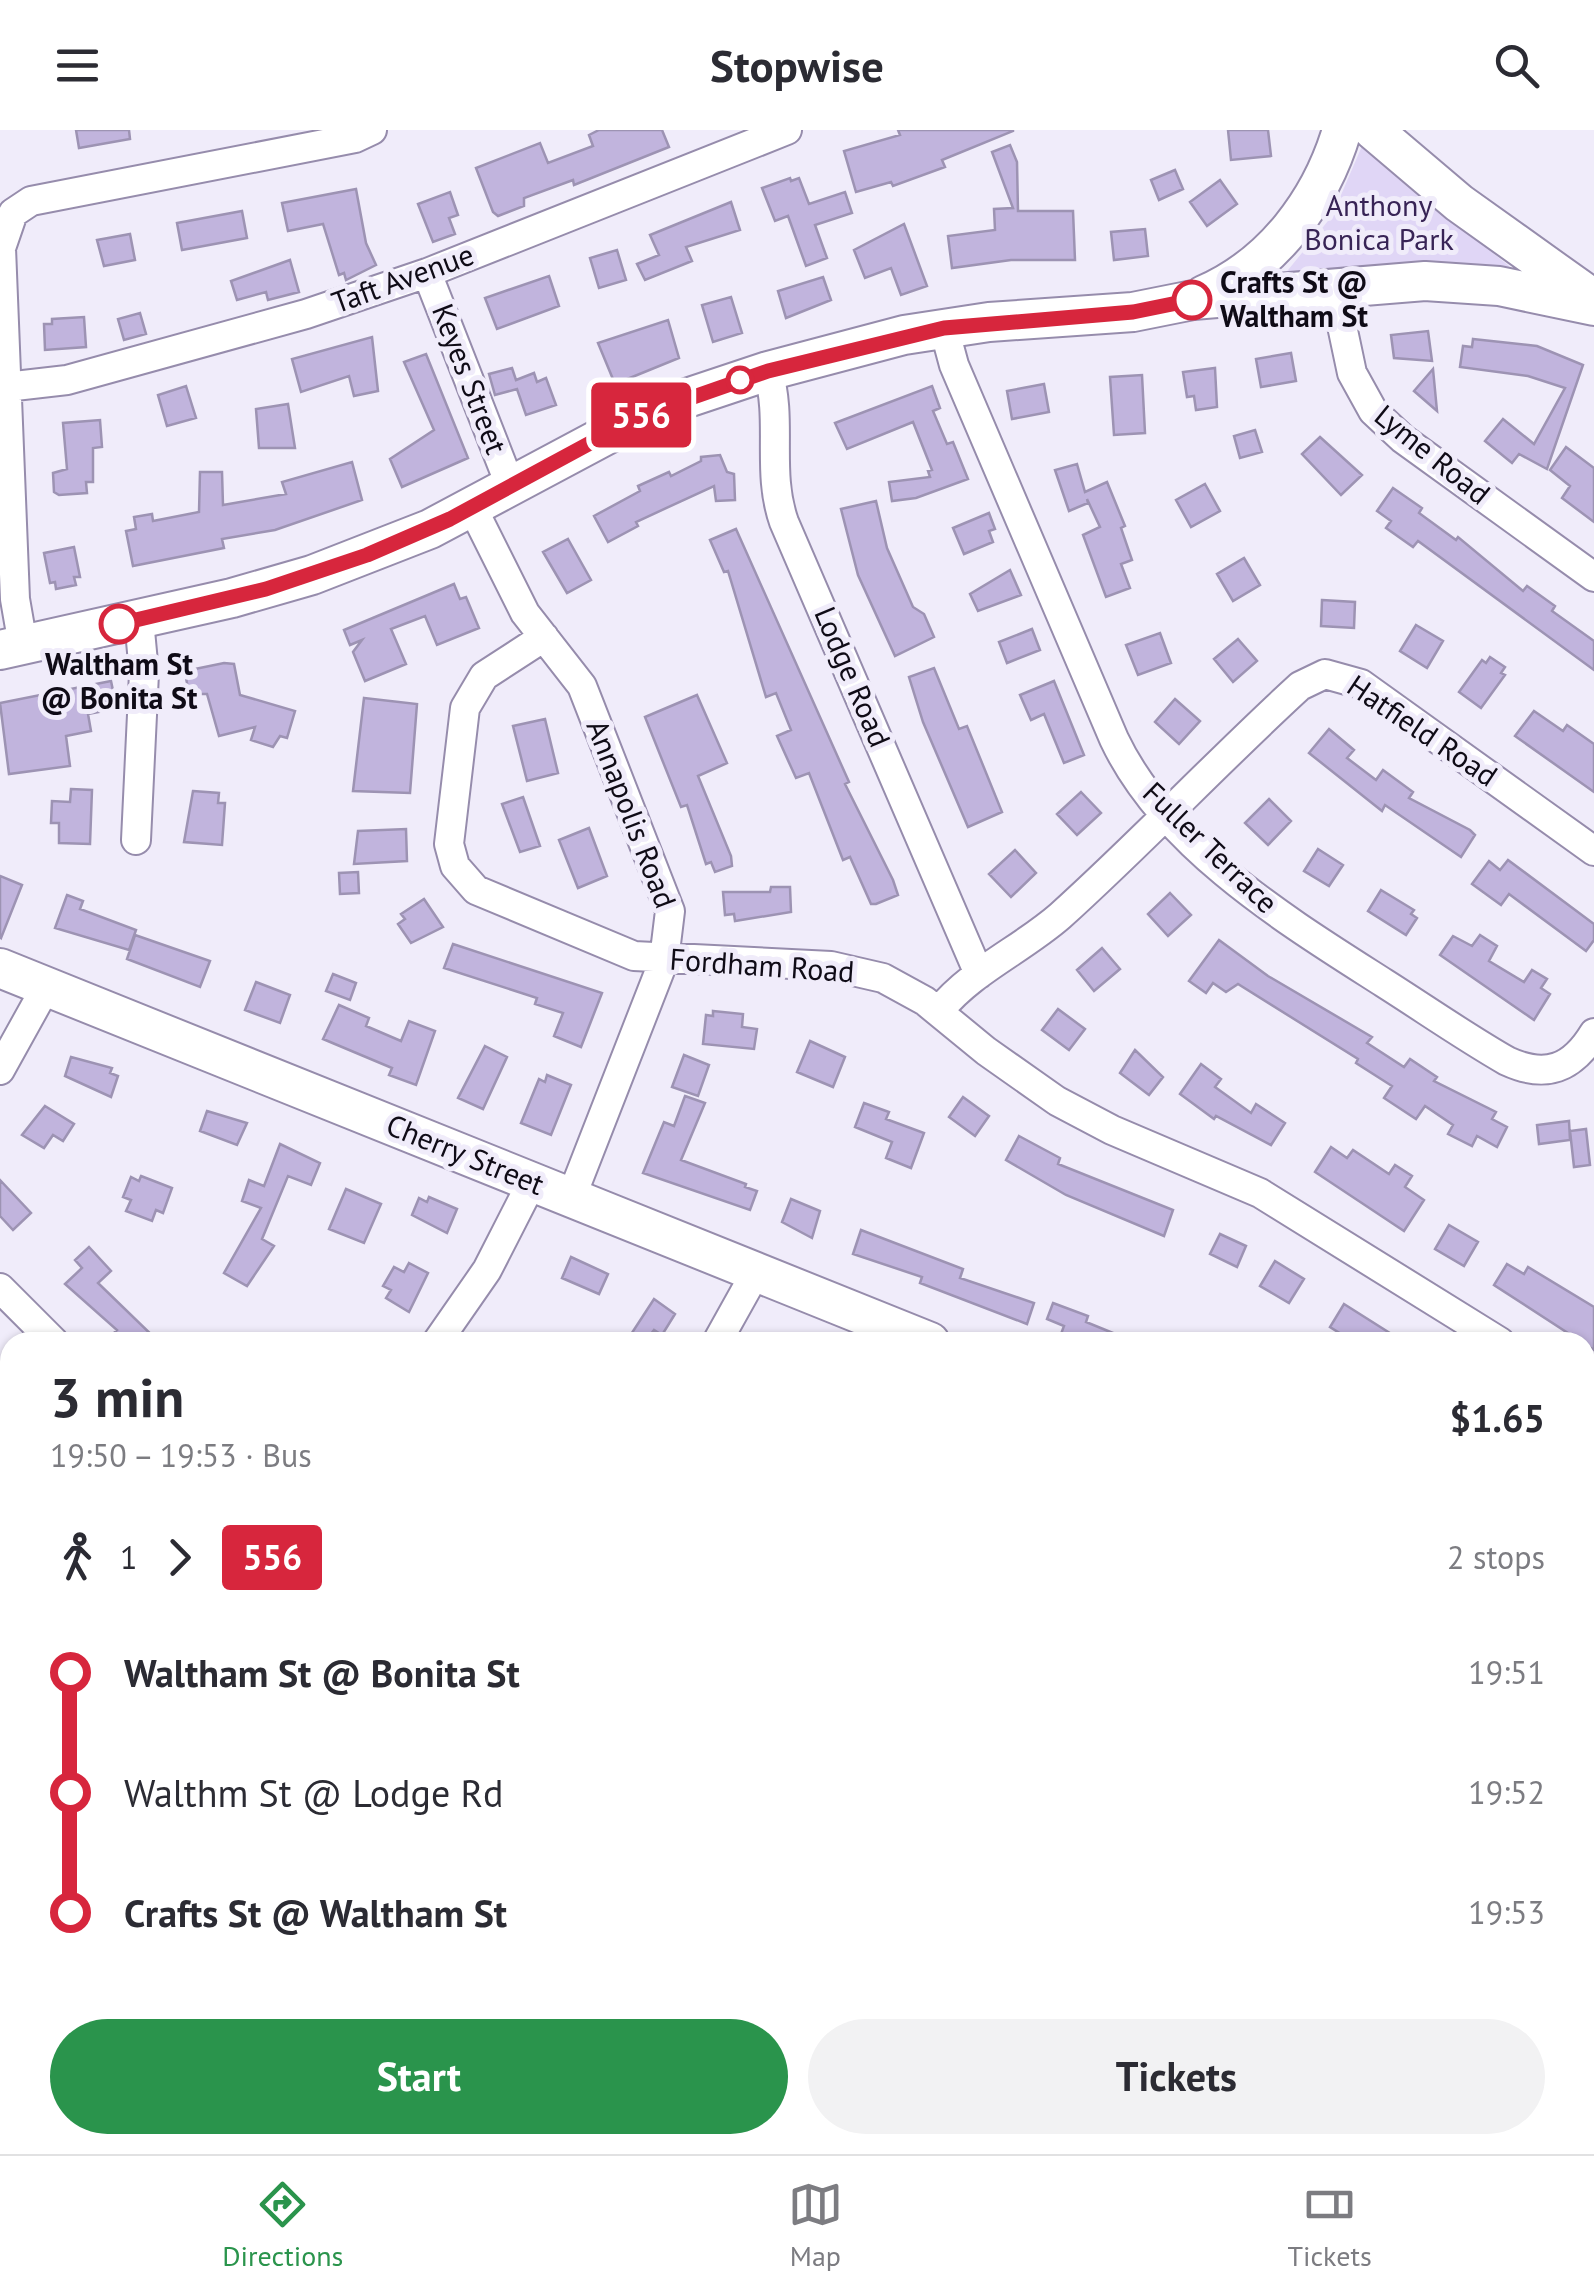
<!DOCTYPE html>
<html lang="en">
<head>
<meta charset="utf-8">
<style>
  body { margin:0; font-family:"PT Sans",sans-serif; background:#f2f2f3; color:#2b2b33; height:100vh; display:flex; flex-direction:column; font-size:38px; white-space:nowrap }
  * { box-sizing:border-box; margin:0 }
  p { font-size:32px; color:#7c7c81 }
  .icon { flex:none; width:55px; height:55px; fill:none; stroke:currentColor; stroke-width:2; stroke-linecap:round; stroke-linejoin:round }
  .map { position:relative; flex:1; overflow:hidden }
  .drawer { position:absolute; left:0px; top:1202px; width:1595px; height:822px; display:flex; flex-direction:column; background:#fff; border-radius:30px 30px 0 0; box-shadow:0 2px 8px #0004 }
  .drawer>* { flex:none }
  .badge { padding:0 20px; border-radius:8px; font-size:35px; line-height:65px }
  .map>.badge { position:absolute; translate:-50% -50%; box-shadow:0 0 0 5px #fff }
  .legs { display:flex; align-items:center; gap:15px; height:110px; padding:0 50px; font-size:32px }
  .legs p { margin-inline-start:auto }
  .overview { display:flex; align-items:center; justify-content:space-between; height:170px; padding:0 50px }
  h1 { font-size:55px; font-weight:700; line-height:75px }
  .primary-button { display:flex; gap:20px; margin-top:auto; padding:20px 50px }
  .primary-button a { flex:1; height:115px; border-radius:60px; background:#2a944c; color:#fff; font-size:40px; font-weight:700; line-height:115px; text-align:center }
  .primary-button a+a { background:#f2f2f3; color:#2b2b33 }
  ul { padding:0 50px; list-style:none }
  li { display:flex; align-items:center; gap:35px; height:120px; font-size:38px }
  li i { display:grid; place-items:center; width:15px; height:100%; margin:0 12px; background:currentColor }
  li i::after { content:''; width:25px; height:25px; margin:-12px; border:8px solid; border-radius:50%; background:#fff }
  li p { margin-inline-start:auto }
  li:first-child i { background:linear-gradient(#0000 50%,currentColor 0) }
  li:last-child i { background:linear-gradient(currentColor 50%,#0000 0) }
  header { display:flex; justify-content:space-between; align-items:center; height:130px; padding:0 50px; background:#fff; font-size:45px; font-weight:700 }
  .tab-bar { display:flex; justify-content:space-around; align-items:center; height:140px; border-top:2px solid #e1e1e2; background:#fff; font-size:28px; color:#7c7c81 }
  .tab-bar a { display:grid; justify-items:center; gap:5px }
  .tab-bar .on { color:#2a944c }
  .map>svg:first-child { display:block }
</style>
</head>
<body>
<header><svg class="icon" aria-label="menu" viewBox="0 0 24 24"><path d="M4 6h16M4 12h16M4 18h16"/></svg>Stopwise<svg class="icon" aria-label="search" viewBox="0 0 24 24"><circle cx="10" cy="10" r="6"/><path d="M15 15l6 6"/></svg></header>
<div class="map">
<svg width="1594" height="2024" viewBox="0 0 1594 2024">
  <rect width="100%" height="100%" fill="#f0ecfa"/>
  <path fill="#e0d6f6" d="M 1362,16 L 1509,136 L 1510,140 L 1284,145 L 1332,86 Z"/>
  <path fill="#c1b4dd" stroke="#9d93b3" stroke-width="2.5" d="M 76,0 L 129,0 L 130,9 L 79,18 Z
    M 599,0 L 662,0 L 669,17 L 574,55 L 573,50 L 524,68 L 524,76 L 498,86 L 493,82 L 476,38 L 540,13 L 548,33 L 593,16 L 589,5 Z
    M 898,0 L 1013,0 L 1013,1 L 942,30 L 945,37 L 893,56 L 891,52 L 856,62 L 844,21 L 900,5 Z
    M 1228,0 L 1268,0 L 1271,26 L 1231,30 Z
    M 1010,15 L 1017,32 L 1018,81 L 1073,81 L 1075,130 L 1011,130 L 952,138 L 948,106 L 995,100 L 994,79 L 1013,78 L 992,22 Z
    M 1175,40 L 1183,59 L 1159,70 L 1151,50 Z
    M 790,48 L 791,51 L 799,48 L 809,74 L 845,62 L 852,83 L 815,95 L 827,128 L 806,136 L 788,86 L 775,91 L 762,58 Z
    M 1220,50 L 1237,74 L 1207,96 L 1190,72 Z
    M 356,59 L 366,113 L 376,135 L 346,150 L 344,143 L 339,145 L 323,94 L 288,101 L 282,73 Z
    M 450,62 L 458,85 L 449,88 L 455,104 L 433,112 L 418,74 Z
    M 731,72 L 740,100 L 686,117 L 692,131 L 645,150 L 637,134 L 659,125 L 650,105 Z
    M 242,81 L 247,108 L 182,120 L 177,93 Z
    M 904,94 L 927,156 L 901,165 L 891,138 L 865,148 L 854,120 Z
    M 1145,99 L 1148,126 L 1114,130 L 1111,102 Z
    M 130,104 L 135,130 L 104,136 L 97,110 Z
    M 617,120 L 626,150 L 599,158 L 590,128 Z
    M 290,130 L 299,162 L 268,170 L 266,162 L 237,170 L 231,151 Z
    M 549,146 L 559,176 L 497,199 L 485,168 Z
    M 823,147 L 831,170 L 786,188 L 778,161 Z
    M 731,167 L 742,203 L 713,212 L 702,175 Z
    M 140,183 L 146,204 L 124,210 L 118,189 Z
    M 84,187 L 86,217 L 45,220 L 44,194 L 52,194 L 52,189 Z
    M 668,190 L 679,228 L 615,254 L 598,213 Z
    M 1428,201 L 1432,231 L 1394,228 L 1391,205 Z
    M 372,207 L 378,261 L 354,266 L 349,246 L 301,262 L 292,229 Z
    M 1473,209 L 1537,216 L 1583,235 L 1547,339 L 1519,324 L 1512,333 L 1485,311 L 1503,289 L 1534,314 L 1565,258 L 1528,246 L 1460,237 L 1463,216 L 1472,217 Z
    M 1291,223 L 1296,251 L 1261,257 L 1256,229 Z
    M 426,224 L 468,328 L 402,357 L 390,329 L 434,300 L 404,232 Z
    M 512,238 L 516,250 L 534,243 L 537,252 L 546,248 L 556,275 L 526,285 L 517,259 L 495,265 L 489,244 Z
    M 1215,238 L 1217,277 L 1196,280 L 1194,266 L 1187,267 L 1183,242 Z
    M 1433,239 L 1437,281 L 1414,261 Z
    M 1142,245 L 1145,303 L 1114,305 L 1110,247 Z
    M 1044,254 L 1049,282 L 1012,289 L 1007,261 Z
    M 186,256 L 196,288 L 167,296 L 158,265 Z
    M 932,256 L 940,278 L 933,281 L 947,314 L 953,312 L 968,349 L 916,368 L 892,371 L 889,352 L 930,347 L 928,341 L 932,340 L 913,292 L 847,319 L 835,293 Z
    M 288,274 L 295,318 L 259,318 L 256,279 Z
    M 100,290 L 102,317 L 93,318 L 93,352 L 86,352 L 87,363 L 59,365 L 54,362 L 53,343 L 67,339 L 63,293 Z
    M 1255,300 L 1262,322 L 1240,328 L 1234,306 Z
    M 1320,307 L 1362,345 L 1341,365 L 1302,324 Z
    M 1566,317 L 1594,338 L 1594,392 L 1562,368 L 1570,356 L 1550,340 Z
    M 720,325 L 727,342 L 734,344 L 735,370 L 716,371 L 714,356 L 636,392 L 638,396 L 608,412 L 594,386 L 640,361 L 638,356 L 669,342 L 671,346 L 701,331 L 701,327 Z
    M 352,332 L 362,370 L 275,400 L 222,409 L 224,418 L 133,436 L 126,401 L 136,399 L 134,387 L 152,384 L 153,391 L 199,382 L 200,342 L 222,342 L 223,375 L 286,364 L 282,352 Z
    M 1077,334 L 1085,362 L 1107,352 L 1125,396 L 1121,398 L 1132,430 L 1121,434 L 1130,458 L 1106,467 L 1083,405 L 1100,397 L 1087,369 L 1088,373 L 1069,381 L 1055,340 Z
    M 1205,354 L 1220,381 L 1191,397 L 1176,370 Z
    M 1393,358 L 1422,378 L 1419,383 L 1456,410 L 1458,407 L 1523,461 L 1527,456 L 1555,476 L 1552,481 L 1594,511 L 1594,540 L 1418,411 L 1413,417 L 1386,398 L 1391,391 L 1377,381 Z
    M 876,371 L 887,418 L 913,477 L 924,484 L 934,507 L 895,526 L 858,445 L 841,379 Z
    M 989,383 L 995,399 L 989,401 L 993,412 L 964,424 L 953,398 Z
    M 736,399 L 849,652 L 845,654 L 893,750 L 898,765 L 876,774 L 871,774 L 850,727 L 843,730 L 809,643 L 796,648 L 777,606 L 791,600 L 776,563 L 766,567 L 728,441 L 724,442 L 710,410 Z
    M 568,409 L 591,450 L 567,463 L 543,422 Z
    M 74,417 L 80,447 L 74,447 L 76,455 L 56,459 L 55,452 L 50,453 L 44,423 Z
    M 1244,428 L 1260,455 L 1233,471 L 1217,444 Z
    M 1010,440 L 1021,465 L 978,481 L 970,464 Z
    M 454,454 L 460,469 L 466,467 L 479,498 L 437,515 L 425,486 L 391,499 L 406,534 L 365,551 L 353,522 L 362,510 L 350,515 L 344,500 Z
    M 1322,470 L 1355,472 L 1354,498 L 1321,496 Z
    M 1416,495 L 1443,511 L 1427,538 L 1400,521 Z
    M 1032,499 L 1040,520 L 1007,533 L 999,512 Z
    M 1160,503 L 1171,533 L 1138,545 L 1126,515 Z
    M 1238,509 L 1257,531 L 1233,552 L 1214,529 Z
    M 1490,527 L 1505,537 L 1501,543 L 1505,545 L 1481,578 L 1459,562 L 1482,530 L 1486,533 Z
    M 224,533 L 234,534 L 240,565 L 295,581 L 287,608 L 280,606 L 273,617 L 251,610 L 255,597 L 219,606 L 207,564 L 189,564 L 186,548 L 191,546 L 190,540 Z
    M 934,538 L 959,599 L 967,596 L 1002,682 L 968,697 L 923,592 L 909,547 Z
    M 111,551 L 115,570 L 103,572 L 104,581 L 88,584 L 91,601 L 66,606 L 70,636 L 9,644 L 0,573 Z
    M 1054,551 L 1084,625 L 1064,633 L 1044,584 L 1031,590 L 1020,565 Z
    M 697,565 L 727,633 L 698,646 L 731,726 L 732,736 L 715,742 L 711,732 L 706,734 L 687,675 L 681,677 L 645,587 Z
    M 364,568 L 417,574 L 410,663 L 353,661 Z
    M 1175,569 L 1200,591 L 1179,614 L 1155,592 Z
    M 1534,581 L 1563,601 L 1567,595 L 1594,614 L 1594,662 L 1515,606 Z
    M 545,589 L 558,643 L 527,651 L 513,596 Z
    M 1329,599 L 1354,620 L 1347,628 L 1376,650 L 1383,640 L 1413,662 L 1409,668 L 1470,700 L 1475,705 L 1461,727 L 1385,675 L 1382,681 L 1309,623 Z
    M 71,659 L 92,660 L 90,714 L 59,713 L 59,693 L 51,693 L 52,671 L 70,672 Z
    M 193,661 L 219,663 L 218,673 L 225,673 L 222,715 L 184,712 Z
    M 1081,662 L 1101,683 L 1077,705 L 1057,684 Z
    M 523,667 L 540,716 L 520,722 L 502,674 Z
    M 1269,669 L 1291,691 L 1268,715 L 1245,693 Z
    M 589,698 L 607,746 L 578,758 L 559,710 Z
    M 406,699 L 407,731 L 354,734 L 358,701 Z
    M 1318,719 L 1343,735 L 1329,756 L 1304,741 Z
    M 1015,720 L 1036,743 L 1011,767 L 989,744 Z
    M 1508,730 L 1594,794 L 1594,810 L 1586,821 L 1509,764 L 1501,775 L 1472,754 L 1489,731 L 1500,740 Z
    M 358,742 L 359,763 L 340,764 L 339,743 Z
    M 0,746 L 22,755 L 1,808 L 0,807 Z
    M 771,757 L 790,757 L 791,782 L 735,791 L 734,784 L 725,785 L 723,762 L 770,762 Z
    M 1381,760 L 1414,780 L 1411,784 L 1417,788 L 1406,805 L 1368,781 Z
    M 1170,763 L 1191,785 L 1168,806 L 1148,784 Z
    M 67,765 L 83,771 L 80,779 L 136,800 L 129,820 L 55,798 Z
    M 424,769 L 443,797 L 411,813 L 398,794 L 405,789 L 401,784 Z
    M 135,805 L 210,831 L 200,857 L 127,829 Z
    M 1480,805 L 1497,816 L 1489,831 L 1524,852 L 1532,840 L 1547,849 L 1541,858 L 1550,864 L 1534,890 L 1440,825 L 1453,806 L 1472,816 Z
    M 1219,810 L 1268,846 L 1372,907 L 1367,913 L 1404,937 L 1410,929 L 1437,947 L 1434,951 L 1496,982 L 1492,989 L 1507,997 L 1497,1017 L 1477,1006 L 1472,1016 L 1448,1004 L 1453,995 L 1425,976 L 1416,989 L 1384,968 L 1392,956 L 1356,933 L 1358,929 L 1238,854 L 1226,862 L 1213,853 L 1206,863 L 1189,851 Z
    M 453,814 L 602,863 L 581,917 L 554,906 L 563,883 L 535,874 L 537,868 L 444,838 Z
    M 1102,818 L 1120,839 L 1094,861 L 1077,840 Z
    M 333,844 L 356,853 L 350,870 L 326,861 Z
    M 256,852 L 290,865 L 280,893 L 245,880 Z
    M 339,875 L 369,888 L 366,896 L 401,911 L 409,891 L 435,901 L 416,955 L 389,945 L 392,938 L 323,909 Z
    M 1058,879 L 1085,899 L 1069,920 L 1042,900 Z
    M 713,881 L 743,884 L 742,897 L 757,899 L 754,919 L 703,914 L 706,885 L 713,886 Z
    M 810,911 L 845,927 L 833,957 L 797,942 Z
    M 485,916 L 507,927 L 483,979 L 458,968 Z
    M 1135,920 L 1163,947 L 1149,965 L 1120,943 Z
    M 684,925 L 709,935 L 698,966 L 672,957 Z
    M 71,927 L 112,938 L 110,943 L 118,946 L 111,967 L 65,946 Z
    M 1201,934 L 1221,949 L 1215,957 L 1251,983 L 1256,974 L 1285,993 L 1271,1015 L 1216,986 L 1214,989 L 1180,964 Z
    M 547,945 L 571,955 L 551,1005 L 521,993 L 539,949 L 545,952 Z
    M 685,966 L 705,973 L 681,1030 L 746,1054 L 745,1057 L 757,1061 L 750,1080 L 643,1043 L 664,992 L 674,996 Z
    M 963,967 L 989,986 L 975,1006 L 949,987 Z
    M 864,973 L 889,982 L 886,989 L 924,1003 L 911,1038 L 886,1028 L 892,1012 L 855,997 Z
    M 45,976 L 74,994 L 63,1011 L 53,1005 L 44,1018 L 22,1005 Z
    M 207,981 L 247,993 L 237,1015 L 200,1001 Z
    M 1569,991 L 1570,1010 L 1539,1014 L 1537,995 Z
    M 1586,999 L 1590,1035 L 1574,1037 L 1570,1001 Z
    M 1019,1006 L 1060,1028 L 1058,1034 L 1173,1080 L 1164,1106 L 1066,1065 L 1006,1030 Z
    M 280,1014 L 320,1033 L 311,1055 L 288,1046 L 262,1109 L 274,1116 L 247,1156 L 224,1143 L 261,1078 L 242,1071 L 249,1050 L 264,1056 Z
    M 1331,1017 L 1347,1028 L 1353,1020 L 1389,1044 L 1395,1035 L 1412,1046 L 1405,1057 L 1424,1070 L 1404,1101 L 1315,1042 Z
    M 141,1046 L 172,1058 L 163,1083 L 156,1080 L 152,1091 L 126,1081 L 131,1070 L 123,1067 L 131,1047 L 139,1051 Z
    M 0,1050 L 31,1083 L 13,1100 L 0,1086 Z
    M 346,1059 L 381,1074 L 364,1113 L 329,1099 Z
    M 429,1067 L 457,1079 L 447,1103 L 412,1085 L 419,1068 L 427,1072 Z
    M 791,1069 L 820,1081 L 812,1108 L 782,1092 Z
    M 1449,1095 L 1478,1112 L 1464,1136 L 1435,1119 Z
    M 861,1100 L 963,1139 L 960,1148 L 1034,1173 L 1027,1194 L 920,1153 L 922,1147 L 853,1124 Z
    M 1220,1104 L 1246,1116 L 1237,1137 L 1210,1124 Z
    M 89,1117 L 111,1141 L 98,1153 L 159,1212 L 122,1212 L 113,1204 L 117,1200 L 65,1154 L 82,1138 L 75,1130 Z
    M 571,1127 L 608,1144 L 599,1164 L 562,1148 Z
    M 1275,1131 L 1304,1149 L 1289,1173 L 1260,1156 Z
    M 409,1133 L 428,1143 L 409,1182 L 386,1168 L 391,1160 L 383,1156 L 394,1137 L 404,1142 Z
    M 1507,1134 L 1524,1144 L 1528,1137 L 1594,1177 L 1594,1220 L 1494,1155 Z
    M 654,1169 L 675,1184 L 662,1205 L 654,1200 L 645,1212 L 626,1212 Z
    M 1053,1173 L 1088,1186 L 1086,1192 L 1135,1212 L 1058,1212 L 1064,1196 L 1047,1189 Z
    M 1344,1174 L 1404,1212 L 1354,1212 L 1330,1197 Z"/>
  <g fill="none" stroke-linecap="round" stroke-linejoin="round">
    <defs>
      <path id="street" d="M 427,143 L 510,355
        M 1334,158 L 1352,243 L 1373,281 L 1403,309 L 1594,447
        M 944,198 L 954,235 L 1114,609 C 1165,717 1287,791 1384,853 C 1425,879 1465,907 1507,931 C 1546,949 1572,939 1594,903
        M 768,241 C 783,291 766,341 784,392 L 979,844
        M 6,257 L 67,250 L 306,184 L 427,143 L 787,0
        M 472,377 L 525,483 L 582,556 L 670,781 L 664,830 L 571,1068
        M 544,507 L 484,546 L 465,578 L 449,714 L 455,736 L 476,760 L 634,826 L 831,836 L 883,848 L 925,871 L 986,921 L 1057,971 L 1112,1000 L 1260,1063 L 1500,1212
        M 23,515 L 15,469 L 1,118 L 13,83 L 31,71 L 355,8 L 372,0
        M 136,710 L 144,543 L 139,490
        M 939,881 C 971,841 1021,820 1060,786 C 1142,712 1218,631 1300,556 L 1325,544 L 1361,554 L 1594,721
        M 0,940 L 46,857
        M 0,1158 L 54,1212
        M 437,1212 L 487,1140 L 532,1052
        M 717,1212 L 756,1142
        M 1585,1265 L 1594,1271
        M 1585,1311 L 1594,1296
        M 0,1501 L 10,1510
        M 0,1827 L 10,1814
        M 884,2015 L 896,2024
        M 165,2024 L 172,2015
        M 512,2024 L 514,2015
        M 940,2024 L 948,2015"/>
      <path id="secondary" d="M 1373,0 L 1459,73 L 1592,168
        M 1204,165 C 1273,135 1321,71 1342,0
        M 0,520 L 232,468 L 312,445 L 430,399 L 657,278 L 768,241 L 904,205 L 989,192 L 1133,182 L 1193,170 L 1425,151 L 1499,156 L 1594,176
        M 0,838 L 930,1212
        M 1585,1565 L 1594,1571
        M 1585,1947 L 1594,1938
        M 1505,2024 L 1514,2015"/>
    </defs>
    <use href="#street" stroke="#968cac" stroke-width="32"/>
    <use href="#secondary" stroke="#968cac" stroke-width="42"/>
    <use href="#street" stroke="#fff" stroke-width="28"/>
    <use href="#secondary" stroke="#fff" stroke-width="38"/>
  </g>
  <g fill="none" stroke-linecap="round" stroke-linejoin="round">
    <defs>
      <path id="line-1" d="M 119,494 L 266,459 L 367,425 L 450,389 L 642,285 L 768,241 L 944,198 L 1133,182 L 1192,170"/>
    </defs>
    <use href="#line-1" stroke="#fff" stroke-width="22"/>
    <use href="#line-1" stroke="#d7263d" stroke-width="15"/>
  </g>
  <g fill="#fff" stroke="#d7263d" stroke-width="5">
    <circle cx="1192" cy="170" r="18"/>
    <circle cx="740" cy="250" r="12"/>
    <circle cx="119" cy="494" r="18"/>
  </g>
  <g text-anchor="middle" stroke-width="10" stroke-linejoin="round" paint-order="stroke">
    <g font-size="30" fill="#382456" stroke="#f0ecfa">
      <text x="1379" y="86">Anthony<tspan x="1379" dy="34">Bonica Park</tspan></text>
    </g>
    <g font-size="30" fill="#0f0b16" stroke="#f0ecfa">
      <text transform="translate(403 149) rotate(-20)" y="10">Taft Avenue</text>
      <text transform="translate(469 249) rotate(69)" y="10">Keyes Street</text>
      <text transform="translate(1432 325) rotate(39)" y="10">Lyme Road</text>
      <text transform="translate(852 547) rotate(67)" y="10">Lodge Road</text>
      <text transform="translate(1422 601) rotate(34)" y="10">Hatfield Road</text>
      <text transform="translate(631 684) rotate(69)" y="10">Annapolis Road</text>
      <text transform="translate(1210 718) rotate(44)" y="10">Fuller Terrace</text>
      <text transform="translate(762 836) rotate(4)" y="10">Fordham Road</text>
      <text transform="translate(465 1025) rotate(22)" y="10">Cherry Street</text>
    </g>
    <g font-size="30" font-weight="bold" fill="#0f0b16" stroke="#f0ecfa" text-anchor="start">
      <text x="1220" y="163">Crafts St @<tspan x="1220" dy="34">Waltham St</tspan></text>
      <text x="119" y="545" text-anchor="middle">Waltham St<tspan x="119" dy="34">@ Bonita St</tspan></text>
    </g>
  </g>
</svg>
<b class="badge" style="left:641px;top:285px;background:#d7263d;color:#fff">556</b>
<section class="drawer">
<div class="overview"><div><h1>3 min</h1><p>19:50 – 19:53 · Bus</p></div><b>$1.65</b></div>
<div class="legs"><svg class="icon" aria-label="walk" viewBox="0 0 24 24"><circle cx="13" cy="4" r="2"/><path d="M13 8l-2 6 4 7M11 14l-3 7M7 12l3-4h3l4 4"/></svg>1<svg class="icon" aria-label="forward" viewBox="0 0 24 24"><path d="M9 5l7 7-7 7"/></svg><b class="badge" style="background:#d7263d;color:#fff">556</b><p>2 stops</p></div>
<ul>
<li><i style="color:#d7263d"></i><b>Waltham St @ Bonita St</b><p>19:51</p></li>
<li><i style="color:#d7263d"></i><span>Walthm St @ Lodge Rd</span><p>19:52</p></li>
<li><i style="color:#d7263d"></i><b>Crafts St @ Waltham St</b><p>19:53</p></li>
</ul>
<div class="primary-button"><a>Start</a><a>Tickets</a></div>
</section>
</div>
<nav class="tab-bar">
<a class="on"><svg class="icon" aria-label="directions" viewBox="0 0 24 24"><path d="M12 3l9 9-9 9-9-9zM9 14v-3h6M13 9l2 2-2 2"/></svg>Directions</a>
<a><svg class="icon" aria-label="map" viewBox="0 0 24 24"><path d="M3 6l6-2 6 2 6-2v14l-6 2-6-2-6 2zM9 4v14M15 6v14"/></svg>Map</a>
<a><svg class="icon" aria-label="tickets" viewBox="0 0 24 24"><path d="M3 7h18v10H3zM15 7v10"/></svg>Tickets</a>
</nav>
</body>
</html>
